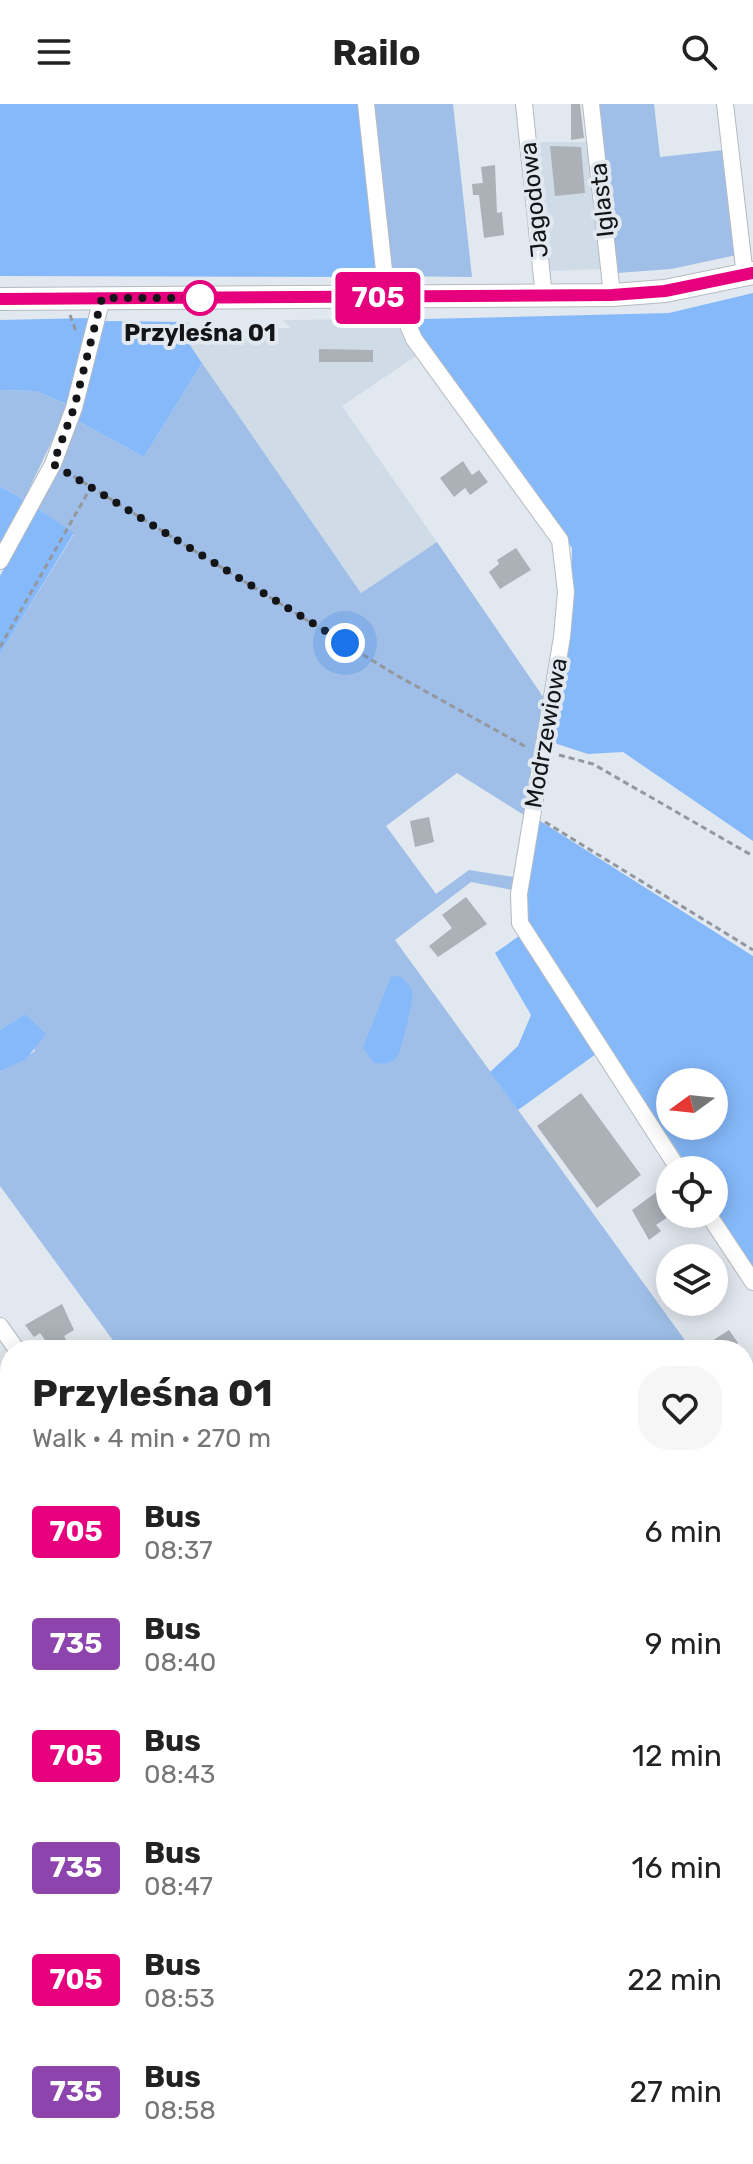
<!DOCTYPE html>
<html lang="en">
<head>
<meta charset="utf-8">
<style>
  body { margin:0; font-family:Rubik,sans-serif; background:#f6f6f6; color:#222; height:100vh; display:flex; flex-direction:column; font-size:30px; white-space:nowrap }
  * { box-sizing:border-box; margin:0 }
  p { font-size:26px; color:#767676 }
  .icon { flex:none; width:44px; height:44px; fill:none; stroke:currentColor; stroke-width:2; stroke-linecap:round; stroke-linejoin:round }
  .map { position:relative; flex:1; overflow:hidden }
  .panel { position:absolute; left:0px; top:1236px; width:754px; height:824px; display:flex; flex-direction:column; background:#fff; border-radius:32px 32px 0 0; box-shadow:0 4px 20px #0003 }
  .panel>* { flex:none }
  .badge { padding:0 16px; border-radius:6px; font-size:28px; line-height:52px }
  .needle { width:52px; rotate:255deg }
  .controls { position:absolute; left:656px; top:964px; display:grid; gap:16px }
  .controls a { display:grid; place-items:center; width:72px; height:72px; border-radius:50%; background:#fff; box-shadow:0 4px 20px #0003; font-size:40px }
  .you { position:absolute; width:40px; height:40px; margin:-20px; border:6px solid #fff; border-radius:50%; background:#1a73e8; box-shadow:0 0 0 12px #1a73e833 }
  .map>.badge { position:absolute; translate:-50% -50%; box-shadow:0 0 0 4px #fff }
  .round { display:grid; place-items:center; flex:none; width:84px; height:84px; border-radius:32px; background:#f6f6f6 }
  .headline { display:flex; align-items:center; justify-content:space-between; height:136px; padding:0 32px }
  h1 { font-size:38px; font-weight:700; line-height:60px }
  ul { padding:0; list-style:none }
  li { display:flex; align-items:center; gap:24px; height:112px; padding:0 32px }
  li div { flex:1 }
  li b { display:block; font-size:30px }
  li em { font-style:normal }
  li .badge { min-width:88px; font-weight:700; text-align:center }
  header { display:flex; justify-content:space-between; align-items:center; height:104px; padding:0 32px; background:#fff; font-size:36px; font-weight:700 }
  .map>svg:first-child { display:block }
</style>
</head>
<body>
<header><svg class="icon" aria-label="menu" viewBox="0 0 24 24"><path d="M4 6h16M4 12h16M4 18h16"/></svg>Railo<svg class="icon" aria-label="search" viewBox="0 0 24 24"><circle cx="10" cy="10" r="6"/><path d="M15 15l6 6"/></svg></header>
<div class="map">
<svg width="753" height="2060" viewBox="0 0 753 2060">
  <rect width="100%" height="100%" fill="#e2e8ef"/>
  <path fill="#d0dbe8" d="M 535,38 L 590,38 L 603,165 L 550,167 L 546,160 Z
    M 392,215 L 419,250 L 342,302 L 437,438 L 361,489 L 202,259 L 190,241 L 189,225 L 223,224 L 227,229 L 244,230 L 249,224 L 290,224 L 283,216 Z"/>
  <path fill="#9fbfe8" d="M 372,0 L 453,0 L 472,173 L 388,172 Z
    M 599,0 L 654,0 L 660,53 L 724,46 L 737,151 L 671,165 L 617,169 Z
    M 202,259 L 361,489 L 437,438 L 548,600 L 524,711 L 457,669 L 386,722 L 436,790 L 469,766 L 514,773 L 512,786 L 471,778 L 395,836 L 692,1246 L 120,1246 L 0,1082 L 0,967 L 35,947 L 25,910 L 0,926 L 0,550 L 74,430 L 37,404 L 78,317 L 144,353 Z
    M 0,286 L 36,287 L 69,301 L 24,396 L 0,382 Z
    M 744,1317 L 753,1329 L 753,1412 L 744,1419 Z
    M 0,1388 L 10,1402 L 10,2050 L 465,2050 L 452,2060 L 0,2060 Z"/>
  <path fill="#85b9fa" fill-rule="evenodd" d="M 0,0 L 361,0 L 381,173 L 0,172 Z
    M 753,189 L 753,737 L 623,648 L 588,650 L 551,638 L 570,532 L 572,444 L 417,227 L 424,215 L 669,209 Z
    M 90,214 L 69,301 L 36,287 L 0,286 L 0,216 Z
    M 102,217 L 188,218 L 190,241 L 202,259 L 144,353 L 78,317 Z
    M 0,382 L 24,396 L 0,441 Z
    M 37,404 L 74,429 L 0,550 L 0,472 Z
    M 537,715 L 753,852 L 753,1163 L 714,1103 L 714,1066 L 690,1066 L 522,810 ZM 670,978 L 714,978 L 714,1022 L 670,1022 Z
    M 519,832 L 596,950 L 518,1006 L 490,968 L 518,942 L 531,911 L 495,849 Z
    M 400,872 C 404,876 410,881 412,886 C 415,891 401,948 397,953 C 391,960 382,960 374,959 L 363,944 L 391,873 Z
    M 25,910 L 46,930 L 26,955 L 0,967 L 0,926 Z
    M 744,1664 L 753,1669 L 753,1711 L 744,1718 Z"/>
  <path fill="#abb1b7" d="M 571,0 L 580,0 L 584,34 L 571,36 Z
    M 550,42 L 581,43 L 585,89 L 555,92 Z
    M 495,61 L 497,109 L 502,108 L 504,131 L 484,134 L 479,91 L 473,91 L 472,80 L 483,79 L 481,63 Z
    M 319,245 L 373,246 L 373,258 L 319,258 Z
    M 463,357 L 472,371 L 479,366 L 488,378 L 470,391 L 465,384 L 454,393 L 440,374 Z
    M 516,444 L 531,466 L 500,485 L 489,468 L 499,460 L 497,456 Z
    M 429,713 L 434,738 L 415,743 L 410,717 Z
    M 466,793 L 487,820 L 438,853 L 429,842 L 452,824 L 442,811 Z
    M 581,989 L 641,1071 L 597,1104 L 537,1022 Z
    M 658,1087 L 666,1100 L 661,1103 L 668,1113 L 656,1121 L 661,1127 L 649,1136 L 632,1106 Z
    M 62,1200 L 74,1226 L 64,1232 L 68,1239 L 52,1246 L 40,1229 L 34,1233 L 25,1221 Z
    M 729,1226 L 738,1239 L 729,1246 L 698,1246 Z"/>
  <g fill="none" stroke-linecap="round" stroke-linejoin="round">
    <defs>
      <path id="minor" d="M 366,0 L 387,194
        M 524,0 L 544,193
        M 591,0 L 612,191
        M 725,0 L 745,172
        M 405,194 L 408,221 L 414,235 L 560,436 L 566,488 L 562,533 L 519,790 L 520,819 L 679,1066
        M 0,457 L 53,360 L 74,304 L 102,194
        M 708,1110 L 753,1178
        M 0,1222 L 17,1246
        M 744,1888 L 753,1900
        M 596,2050 L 604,2060"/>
      <path id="major" d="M 0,195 L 612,191 L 665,187 L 753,169"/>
    </defs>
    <use href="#minor" stroke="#b5bac1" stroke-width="18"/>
    <use href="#major" stroke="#b5bac1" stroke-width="24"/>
    <path stroke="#94989e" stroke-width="3" stroke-dasharray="6 4" stroke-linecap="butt" d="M 70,211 L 77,230
      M 65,367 L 396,571 L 528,644
      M 0,543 L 91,383
      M 559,651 L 593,660 L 753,752
      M 545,718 L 753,846"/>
    <use href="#minor" stroke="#fff" stroke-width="16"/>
    <use href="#major" stroke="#fff" stroke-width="22"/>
  </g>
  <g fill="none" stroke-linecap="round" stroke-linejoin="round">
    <defs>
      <path id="line" d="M 0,195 L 612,191 L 665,187 L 753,169"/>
    </defs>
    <use href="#line" stroke="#fff" stroke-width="18"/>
    <use href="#line" stroke="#e6007e" stroke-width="12"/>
    <path stroke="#131518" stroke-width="8" stroke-dasharray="0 14.4" d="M 200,194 L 102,194 L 74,304 L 53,360 L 345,539"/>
  </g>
  <circle fill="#fff" stroke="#e6007e" stroke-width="4" cx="200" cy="194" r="16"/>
  <g text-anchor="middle" stroke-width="8" stroke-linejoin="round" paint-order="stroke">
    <g font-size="24" fill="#131518" stroke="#e2e8ef">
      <text transform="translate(534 96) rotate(-96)" y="8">Jagodowa</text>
      <text transform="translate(602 96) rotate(-96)" y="8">Iglasta</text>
      <text transform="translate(546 629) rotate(-80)" y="8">Modrzewiowa</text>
    </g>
    <g font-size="24" font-weight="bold" fill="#131518" stroke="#e2e8ef">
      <text x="200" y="237">Przyleśna 01</text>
    </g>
  </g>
</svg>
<div class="controls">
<a><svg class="needle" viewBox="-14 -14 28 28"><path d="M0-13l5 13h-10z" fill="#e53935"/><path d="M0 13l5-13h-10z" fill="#767676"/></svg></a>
<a><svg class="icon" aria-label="locate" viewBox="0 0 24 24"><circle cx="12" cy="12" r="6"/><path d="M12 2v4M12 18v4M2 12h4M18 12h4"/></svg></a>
<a><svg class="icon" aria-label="layers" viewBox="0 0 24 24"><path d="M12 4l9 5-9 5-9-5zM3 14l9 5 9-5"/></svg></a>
</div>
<div class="you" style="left:345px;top:539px"></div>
<b class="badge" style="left:378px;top:194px;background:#e6007e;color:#fff">705</b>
<section class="panel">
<div class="headline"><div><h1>Przyleśna 01</h1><p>Walk · 4 min · 270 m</p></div><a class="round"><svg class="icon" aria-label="heart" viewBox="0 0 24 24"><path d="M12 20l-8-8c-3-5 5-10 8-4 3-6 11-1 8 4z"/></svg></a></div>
<ul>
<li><span class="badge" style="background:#e6007e;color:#fff">705</span><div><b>Bus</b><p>08:37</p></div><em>6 min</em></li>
<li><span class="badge" style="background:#8e44ad;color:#fff">735</span><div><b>Bus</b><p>08:40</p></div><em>9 min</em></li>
<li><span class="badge" style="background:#e6007e;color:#fff">705</span><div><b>Bus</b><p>08:43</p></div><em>12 min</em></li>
<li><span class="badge" style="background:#8e44ad;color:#fff">735</span><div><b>Bus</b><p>08:47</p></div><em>16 min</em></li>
<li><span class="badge" style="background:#e6007e;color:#fff">705</span><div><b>Bus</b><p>08:53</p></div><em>22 min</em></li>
<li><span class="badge" style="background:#8e44ad;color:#fff">735</span><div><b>Bus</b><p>08:58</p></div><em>27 min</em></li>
</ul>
</section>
</div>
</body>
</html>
